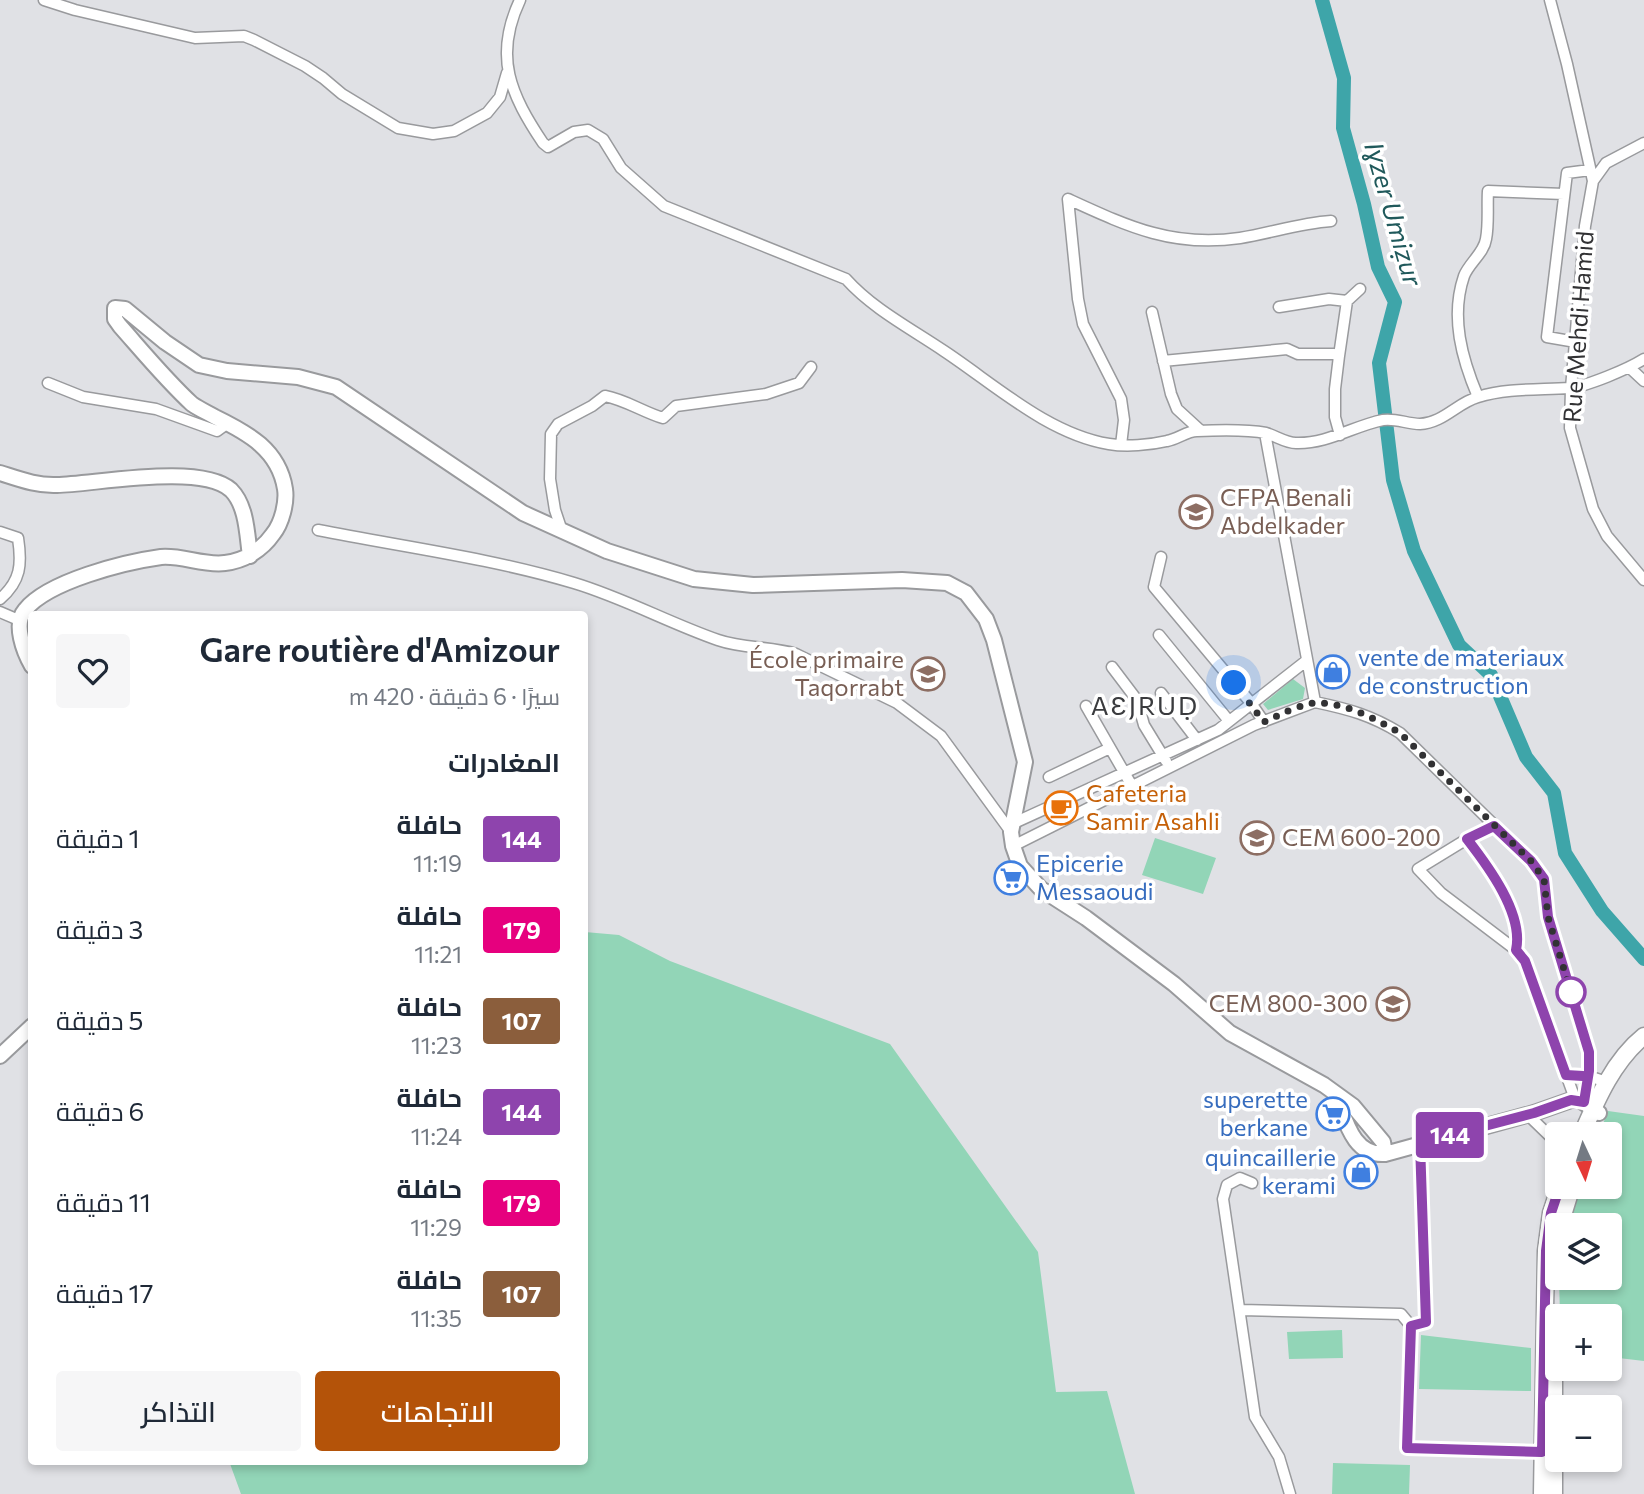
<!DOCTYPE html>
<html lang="ar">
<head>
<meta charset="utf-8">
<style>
  body { margin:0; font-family:Commissioner,Cairo,sans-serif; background:#f6f6f7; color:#1f2937; direction:rtl; height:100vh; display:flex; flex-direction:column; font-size:26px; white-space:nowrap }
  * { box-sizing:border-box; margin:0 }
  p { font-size:23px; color:#747a83 }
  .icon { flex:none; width:38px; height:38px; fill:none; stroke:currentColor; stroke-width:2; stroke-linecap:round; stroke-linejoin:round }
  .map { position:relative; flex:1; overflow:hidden; direction:ltr }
  .panel { position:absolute; left:28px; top:611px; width:560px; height:854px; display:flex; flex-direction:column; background:#fff; border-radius:7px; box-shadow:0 4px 10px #0003; direction:rtl }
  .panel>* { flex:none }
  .badge { padding:0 14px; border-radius:5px; font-size:24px; line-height:46px }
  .needle { width:46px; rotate:176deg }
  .controls { position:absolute; left:1545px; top:1122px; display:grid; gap:14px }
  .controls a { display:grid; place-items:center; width:77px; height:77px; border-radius:7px; background:#fff; box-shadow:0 4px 10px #0003; font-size:35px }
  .you { position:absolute; width:35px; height:35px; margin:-18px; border:5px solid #fff; border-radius:50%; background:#1a73e8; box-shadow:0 0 0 10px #1a73e833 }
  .map>.badge { position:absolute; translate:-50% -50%; box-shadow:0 0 0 4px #fff }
  h2 { padding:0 28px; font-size:26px; line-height:63px }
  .round { display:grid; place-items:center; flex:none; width:74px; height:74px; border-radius:7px; background:#f6f6f7 }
  .headline { display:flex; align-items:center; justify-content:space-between; height:119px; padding:0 28px }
  h1 { font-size:33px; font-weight:600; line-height:52px }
  .action { display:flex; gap:14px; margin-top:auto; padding:14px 28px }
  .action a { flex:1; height:80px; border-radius:7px; background:#b45309; color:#fff; font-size:28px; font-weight:600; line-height:80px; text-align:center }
  .action a+a { background:#f6f6f7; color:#1f2937 }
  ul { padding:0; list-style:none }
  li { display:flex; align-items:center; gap:21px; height:91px; padding:0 28px }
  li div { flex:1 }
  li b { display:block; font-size:26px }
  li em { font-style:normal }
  li .badge { min-width:77px; font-weight:700; text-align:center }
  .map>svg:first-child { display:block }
</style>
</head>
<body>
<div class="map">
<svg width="1644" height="1494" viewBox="0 0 1644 1494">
  <rect width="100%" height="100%" fill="#e0e1e5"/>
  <path fill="#92d5b7" d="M 1293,679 L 1305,688 L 1303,699 L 1268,710 L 1263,704 Z
    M 1155,838 L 1216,858 L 1203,894 L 1142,875 Z
    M 585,932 L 619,935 L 670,961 L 890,1044 L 1038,1252 L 1056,1392 L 1107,1391 L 1135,1494 L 241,1494 L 229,1461 L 584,1461 Z
    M 1608,1111 L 1644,1116 L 1644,1361 L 1610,1357 L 1610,1316 L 1560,1316 L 1559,1278 L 1610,1278 L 1610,1225 L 1565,1225 L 1579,1187 L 1610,1186 L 1610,1134 L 1599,1134 Z
    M 1342,1330 L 1343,1358 L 1289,1359 L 1287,1332 Z
    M 1421,1335 L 1531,1348 L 1531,1391 L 1419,1389 Z
    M 1333,1463 L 1410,1465 L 1409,1494 L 1332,1494 Z"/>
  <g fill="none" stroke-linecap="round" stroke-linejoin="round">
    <path stroke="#3ea5a9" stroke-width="14" d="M 1322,0 L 1344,78 L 1343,128 L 1364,204 L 1378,267 L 1395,302 L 1379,363 L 1393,480 L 1414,551 L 1459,645 L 1491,675 L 1526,757 L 1554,793 L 1565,853 L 1602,911 L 1644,959"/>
    <defs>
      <path id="street" d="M 44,0 L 75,10 L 195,38 L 244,36 L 254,40 L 305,66 L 323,78 L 342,94 L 398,128 L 433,134 L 454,131 L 487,113 L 500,97 L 507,73
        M 520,0 C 493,57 511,95 543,143 L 548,147 L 574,132 L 588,130 L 603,139 L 621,168 L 664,206 L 846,279 C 873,309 910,328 944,351 C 994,384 1048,434 1109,444 C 1126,447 1150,445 1167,441 C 1178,439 1187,431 1197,431 C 1219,430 1245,429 1266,433 C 1276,436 1286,443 1296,443 C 1328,444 1353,426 1383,420 C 1396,418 1407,424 1420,424 C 1443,423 1457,403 1478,397 C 1507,388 1539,390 1569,388 C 1588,386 1628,369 1644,359
        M 1550,0 L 1567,64 L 1593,181 L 1585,226 L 1571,388 L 1570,428 L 1593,509 L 1607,536 L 1644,580
        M 1593,181 L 1606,163 L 1644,143
        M 1279,307 L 1329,299 L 1347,301
        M 1152,312 L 1171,394 L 1177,409 L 1201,431
        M 1576,342 L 1547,337 L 1567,173 L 1590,170
        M 1163,361 L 1287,349 L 1298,354 L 1334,354 L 1339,356
        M 1630,368 L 1644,381
        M 48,383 L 83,397 L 156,409 L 217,431 L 228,423
        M 1478,397 C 1462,359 1450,317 1464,276 C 1469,263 1484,253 1486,239 C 1489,224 1487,206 1488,191 L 1564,194
        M 1265,433 L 1315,702
        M 1340,435 L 1335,417 L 1335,389 L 1339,356 L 1347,301 L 1360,289
        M 1121,445 L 1124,420 L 1121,399 L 1083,324 L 1078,299 L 1068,199 C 1127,226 1173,248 1240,238 C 1271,233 1300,223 1331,221
        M 318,530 C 404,547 490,558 574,583 C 624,598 669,623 718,640 C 744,649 770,646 796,654 L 897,703 L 941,736 L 1011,832
        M 562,531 L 555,510 L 550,479 L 551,434 L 558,424 L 592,406 L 605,396 C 626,400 643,412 663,418 L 676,406 L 766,394 L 799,383 L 811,367
        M 0,532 L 18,538 C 22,564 21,581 0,599
        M 1161,557 L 1154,587 L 1251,703 L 1264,722
        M 0,612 L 21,621
        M 1159,635 L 1229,721
        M 1112,667 L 1137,700 L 1144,725 L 1166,761
        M 1161,693 L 1197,740
        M 1315,702 C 1348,709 1371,715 1400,733 L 1531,861 L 1544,879 L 1548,917 L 1589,1052 L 1589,1071 L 1584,1102
        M 1086,706 L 1132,786
        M 1049,777 L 1110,748
        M 1014,823 L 1218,730 L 1306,661
        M 1494,826 L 1467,839 L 1418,869 L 1441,893 L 1516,950 L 1525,961 L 1575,1099
        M 1467,839 C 1488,866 1525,914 1516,950
        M 1013,846 L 1254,725 L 1315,702
        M 1566,1075 L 1588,1076 L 1607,1082
        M 1528,1115 L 1558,1144
        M 1252,1183 L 1240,1178 L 1227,1185 L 1223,1199 L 1255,1417 L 1279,1457 L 1290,1494
        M 1241,1310 L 1401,1314 L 1411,1326 L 1407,1448 L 1542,1452
        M 1411,1326 L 1426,1323 L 1420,1143"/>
      <path id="secondary" d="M 0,473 C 19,479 37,486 57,485 C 96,484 201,463 231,490 C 247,506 247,535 250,556
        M 32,666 C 24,652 13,624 25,610 C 48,581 125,562 161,557 C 182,555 204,566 225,563 C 244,561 262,550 273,534 C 282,523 287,502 285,489 C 279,450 248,433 215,417 C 208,413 199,409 192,404 C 166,380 143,352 120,326 L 115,319 L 115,308 L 125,309 L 165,342 L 199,365 L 227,371 L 298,377 L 336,387 L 523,513 L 607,551 L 694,579 L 753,585 L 902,580 L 947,583 L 966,593 L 986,619 L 994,640 L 1025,762 L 1011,832 L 1013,846 L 1020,866 L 1041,889 L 1086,918 L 1174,984 L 1230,1033 L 1324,1085 L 1353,1106 L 1383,1142 L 1385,1154
        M 0,1056 L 32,1026
        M 1336,1096 C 1346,1121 1353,1156 1385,1154 L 1534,1113 L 1571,1100 L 1580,1100 L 1599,1113"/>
      <path id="primary" d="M 1582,1134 C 1597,1099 1614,1060 1644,1036
        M 1560,1225 L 1572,1186
        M 1554,1367 L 1554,1494
        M 1542,1494 L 1546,1251 L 1551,1213 L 1560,1186"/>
    </defs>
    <use href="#street" stroke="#999a9d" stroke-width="13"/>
    <use href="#secondary" stroke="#999a9d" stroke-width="18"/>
    <use href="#primary" stroke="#999a9d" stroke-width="19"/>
    <use href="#street" stroke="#fff" stroke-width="10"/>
    <use href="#secondary" stroke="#fff" stroke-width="14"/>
    <use href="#primary" stroke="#fff" stroke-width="16"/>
  </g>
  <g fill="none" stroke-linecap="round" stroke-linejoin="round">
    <defs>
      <path id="line" d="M 1560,1186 L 1551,1213 L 1546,1251 L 1542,1452 L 1407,1448 L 1411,1326 L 1426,1322 L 1420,1143 L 1534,1113 L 1571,1100 L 1584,1102 L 1589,1071 L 1589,1052 L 1548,917 L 1544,879 L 1531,861 L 1494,826 L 1467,839 C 1488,866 1524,914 1516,950 L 1525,961 L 1566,1075 L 1583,1076"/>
    </defs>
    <use href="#line" stroke="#fff" stroke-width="16"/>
    <use href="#line" stroke="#8e44ad" stroke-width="10"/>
    <path stroke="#323234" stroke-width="7" stroke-dasharray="0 12.6" d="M 1234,683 L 1264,722 C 1277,716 1303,703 1316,703 C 1344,702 1376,719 1400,733 L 1531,861 L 1544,879 L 1548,917 L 1571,992"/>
  </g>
  <defs>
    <symbol id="university-ring" viewBox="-11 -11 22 22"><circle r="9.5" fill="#fff" stroke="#8d6e63" stroke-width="1.5"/><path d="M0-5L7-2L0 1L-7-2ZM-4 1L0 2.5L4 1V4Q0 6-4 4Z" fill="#8d6e63"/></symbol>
    <symbol id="shop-ring" viewBox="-11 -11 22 22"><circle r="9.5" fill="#fff" stroke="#3f7fe0" stroke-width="1.5"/><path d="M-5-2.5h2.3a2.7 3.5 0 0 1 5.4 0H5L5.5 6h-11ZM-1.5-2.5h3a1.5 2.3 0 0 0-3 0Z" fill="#3f7fe0"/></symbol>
    <symbol id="school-ring" viewBox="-11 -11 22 22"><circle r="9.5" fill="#fff" stroke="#8d6e63" stroke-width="1.5"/><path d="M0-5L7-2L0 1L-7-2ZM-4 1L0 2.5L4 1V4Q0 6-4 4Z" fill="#8d6e63"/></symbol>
    <symbol id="cafe-ring" viewBox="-11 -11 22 22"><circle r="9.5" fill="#fff" stroke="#e8710a" stroke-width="1.5"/><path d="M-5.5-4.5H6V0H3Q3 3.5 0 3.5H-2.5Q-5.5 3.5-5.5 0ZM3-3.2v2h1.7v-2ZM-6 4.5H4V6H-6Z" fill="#e8710a"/></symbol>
    <symbol id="supermarket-ring" viewBox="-11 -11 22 22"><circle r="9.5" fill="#fff" stroke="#3f7fe0" stroke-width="1.5"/><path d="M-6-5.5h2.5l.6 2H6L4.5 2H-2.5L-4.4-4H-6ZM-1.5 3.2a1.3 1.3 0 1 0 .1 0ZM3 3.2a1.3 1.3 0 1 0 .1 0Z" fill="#3f7fe0"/></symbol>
  </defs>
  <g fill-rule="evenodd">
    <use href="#university-ring" x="1177" y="493" width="38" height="38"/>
    <use href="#shop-ring" x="1314" y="653" width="38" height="38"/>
    <use href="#school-ring" x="909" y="655" width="38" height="38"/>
    <use href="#cafe-ring" x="1042" y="789" width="38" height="38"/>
    <use href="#school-ring" x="1238" y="819" width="38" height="38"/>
    <use href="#supermarket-ring" x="992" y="859" width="38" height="38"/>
    <use href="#school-ring" x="1374" y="985" width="38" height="38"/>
    <use href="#supermarket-ring" x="1314" y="1095" width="38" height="38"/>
    <use href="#shop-ring" x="1342" y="1153" width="38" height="38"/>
  </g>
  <circle fill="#fff" stroke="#8e44ad" stroke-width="3.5" cx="1571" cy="992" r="14"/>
  <g text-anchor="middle" stroke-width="7" stroke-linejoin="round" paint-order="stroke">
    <g font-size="24" fill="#323234" stroke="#fff">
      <text transform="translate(1579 327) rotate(-86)" y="8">Rue Mehdi Hamid</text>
    </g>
    <g font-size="24" fill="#785e54" stroke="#fff" text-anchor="start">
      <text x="1220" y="506">CFPA Benali<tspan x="1220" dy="28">Abdelkader</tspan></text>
      <text x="904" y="668" text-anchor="end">École primaire<tspan x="904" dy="28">Taqorrabt</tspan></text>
      <text x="1282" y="846">CEM 600-200</text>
      <text x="1368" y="1012" text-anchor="end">CEM 800-300</text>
    </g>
    <g font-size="24" fill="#366cbe" stroke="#fff" text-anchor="start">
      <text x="1358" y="666">vente de materiaux<tspan x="1358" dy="28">de construction</tspan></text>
      <text x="1036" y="872">Epicerie<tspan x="1036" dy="28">Messaoudi</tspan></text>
      <text x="1308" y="1108" text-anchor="end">superette<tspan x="1308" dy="28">berkane</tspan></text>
      <text x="1336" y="1166" text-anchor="end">quincaillerie<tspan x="1336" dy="28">kerami</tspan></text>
    </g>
    <g font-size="24" fill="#c56008" stroke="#fff" text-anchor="start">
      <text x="1086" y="802">Cafeteria<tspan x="1086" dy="28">Samir Asahli</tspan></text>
    </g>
    <g font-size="26" font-style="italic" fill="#20595b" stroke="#fff">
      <text transform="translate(1393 214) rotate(74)" y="9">Iɣzer Umiẓur</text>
    </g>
    <g font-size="26" letter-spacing="2" fill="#3a3b3e" stroke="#fff">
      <text x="1145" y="715">AƐJRUḌ</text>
    </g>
  </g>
</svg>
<div class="controls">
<a><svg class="needle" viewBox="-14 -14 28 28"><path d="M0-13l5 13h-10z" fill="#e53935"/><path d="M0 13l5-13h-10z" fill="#747a83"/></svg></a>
<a><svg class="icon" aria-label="layers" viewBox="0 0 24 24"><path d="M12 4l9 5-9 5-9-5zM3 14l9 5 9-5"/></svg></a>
<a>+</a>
<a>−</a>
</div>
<div class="you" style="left:1234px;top:683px"></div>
<b class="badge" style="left:1450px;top:1135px;background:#8e44ad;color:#fff">144</b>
<section class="panel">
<div class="headline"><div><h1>Gare routière d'Amizour</h1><p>سيرًا · 6 دقيقة · 420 m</p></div><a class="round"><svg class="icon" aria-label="heart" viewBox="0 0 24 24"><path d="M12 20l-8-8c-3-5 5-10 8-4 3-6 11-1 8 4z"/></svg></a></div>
<h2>المغادرات</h2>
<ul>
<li><span class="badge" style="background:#8e44ad;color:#fff">144</span><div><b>حافلة</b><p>11:19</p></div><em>1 دقيقة</em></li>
<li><span class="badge" style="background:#e6007e;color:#fff">179</span><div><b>حافلة</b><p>11:21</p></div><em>3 دقيقة</em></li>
<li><span class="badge" style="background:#8b5e3c;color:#fff">107</span><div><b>حافلة</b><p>11:23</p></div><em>5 دقيقة</em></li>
<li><span class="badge" style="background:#8e44ad;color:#fff">144</span><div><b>حافلة</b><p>11:24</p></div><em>6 دقيقة</em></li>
<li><span class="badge" style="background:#e6007e;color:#fff">179</span><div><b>حافلة</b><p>11:29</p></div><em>11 دقيقة</em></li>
<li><span class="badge" style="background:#8b5e3c;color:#fff">107</span><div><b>حافلة</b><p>11:35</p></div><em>17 دقيقة</em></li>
</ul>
<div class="action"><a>الاتجاهات</a><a>التذاكر</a></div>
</section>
</div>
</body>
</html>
